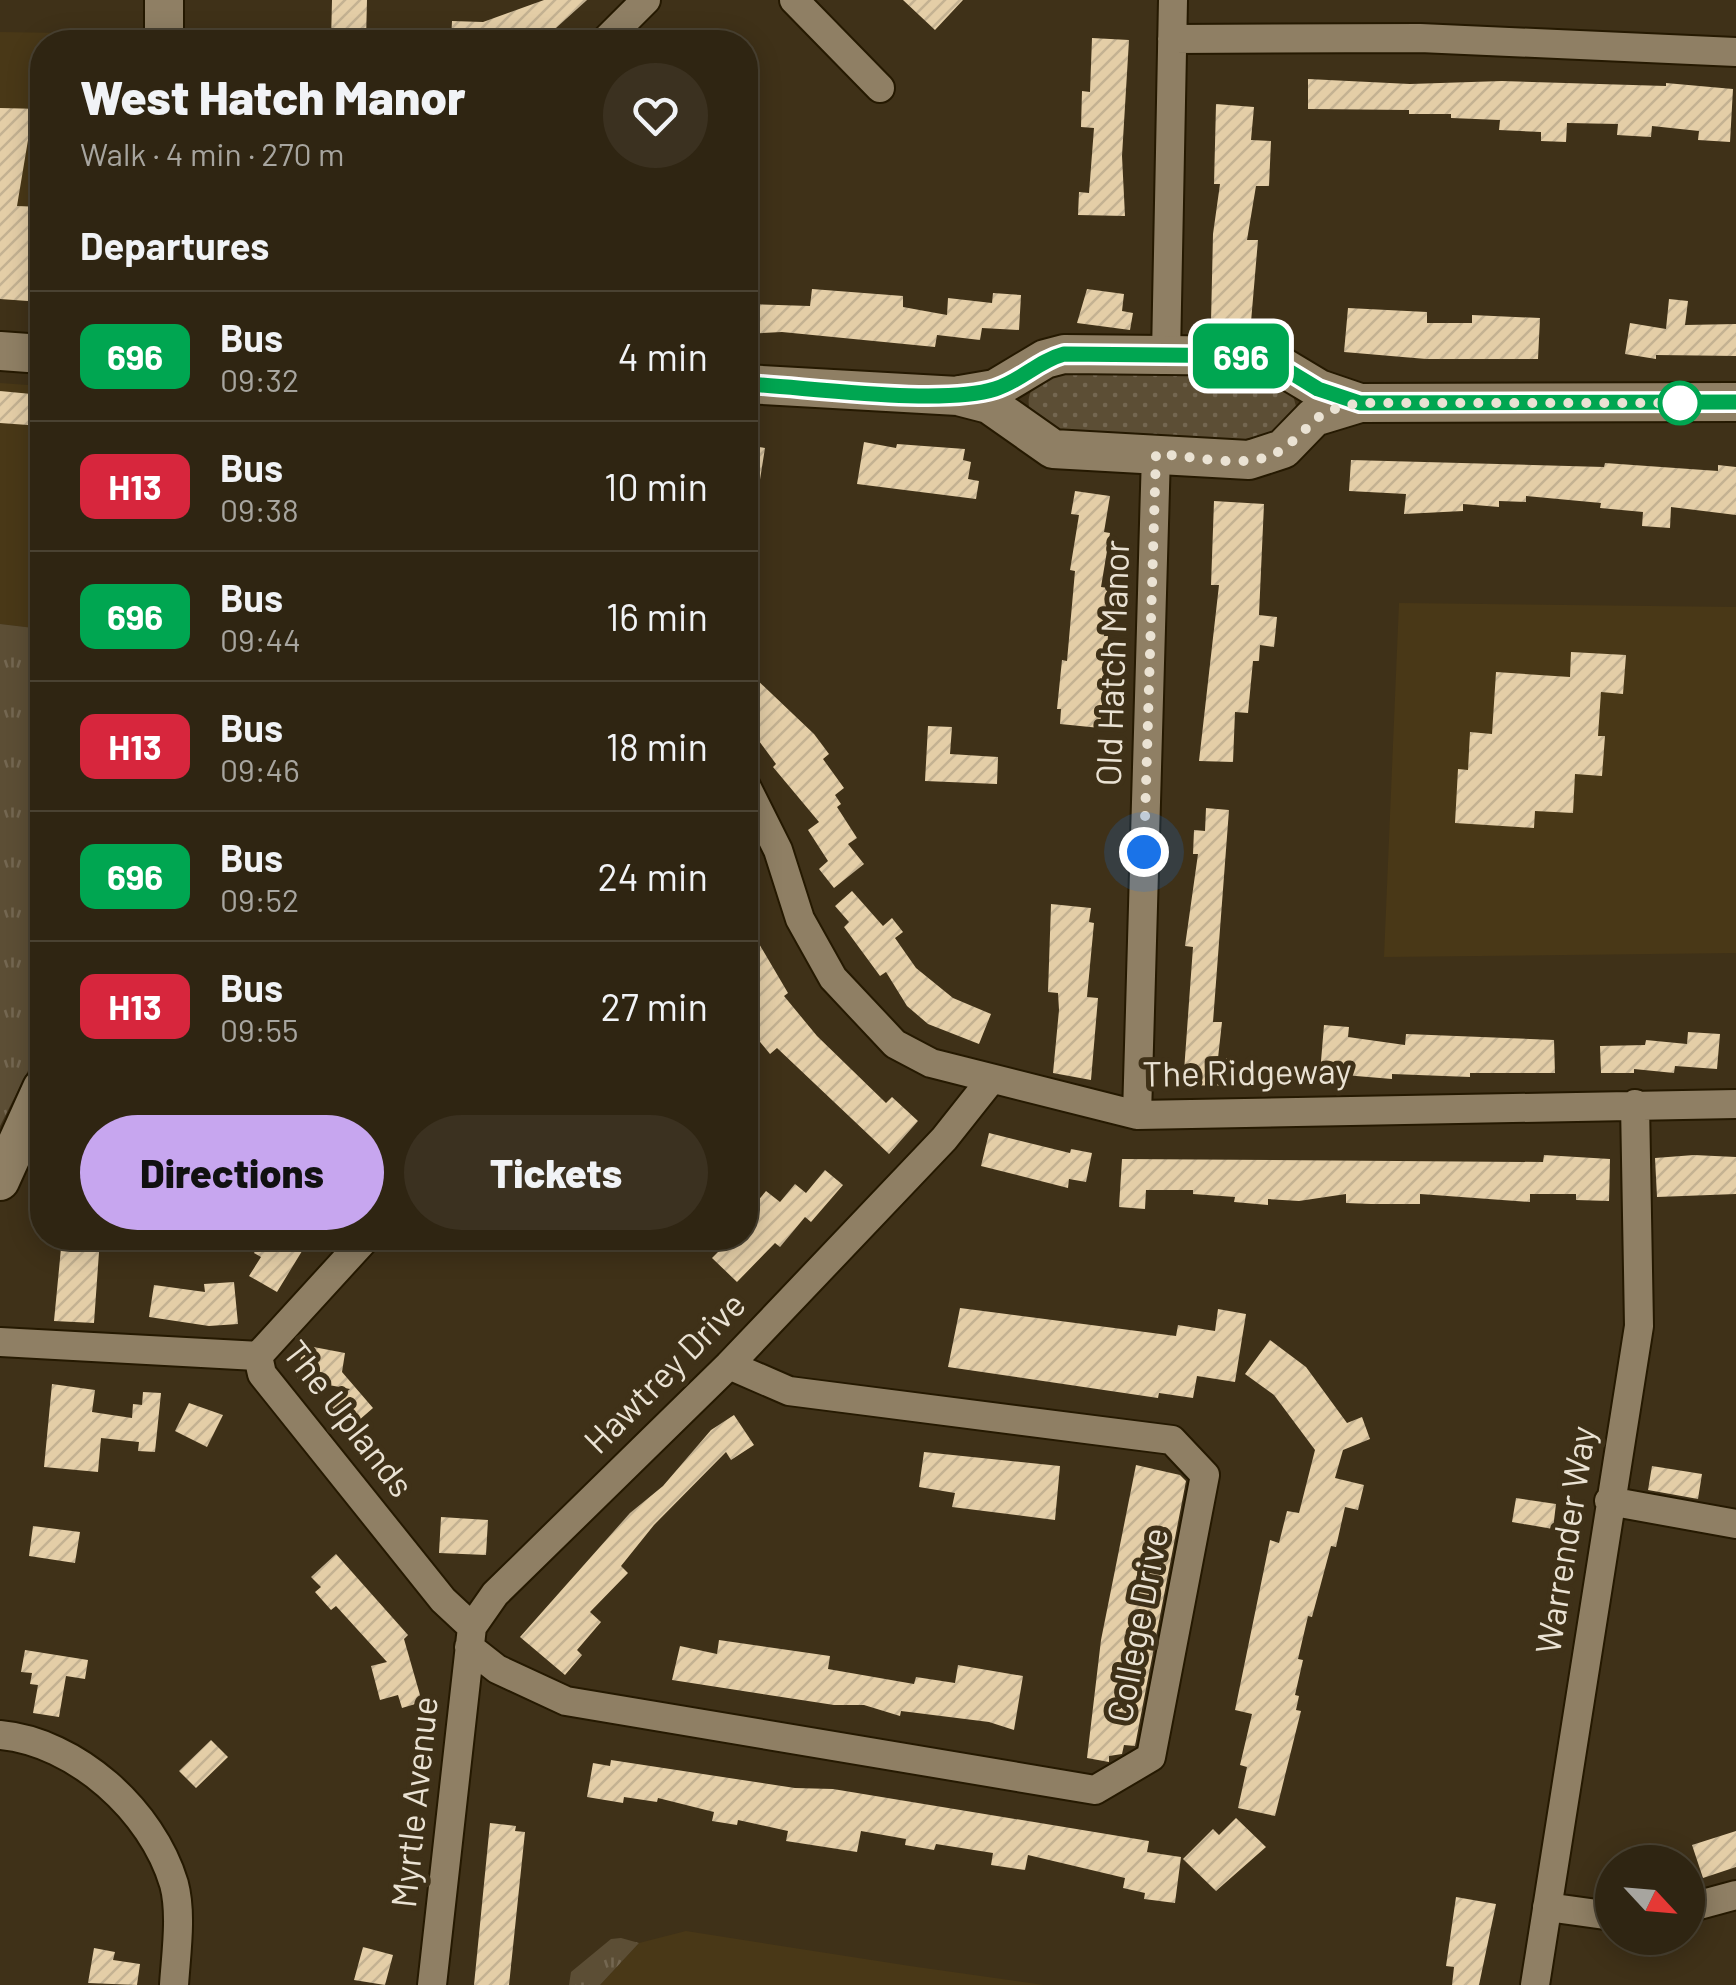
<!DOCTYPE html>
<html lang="en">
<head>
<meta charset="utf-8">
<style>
  body { margin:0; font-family:Barlow,sans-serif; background:#3b3120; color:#f1f3f6; height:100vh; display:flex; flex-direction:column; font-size:38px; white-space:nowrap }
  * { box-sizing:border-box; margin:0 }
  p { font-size:32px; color:#a7a59f }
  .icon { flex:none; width:55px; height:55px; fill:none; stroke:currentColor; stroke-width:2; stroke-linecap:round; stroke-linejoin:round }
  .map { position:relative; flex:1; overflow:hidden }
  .panel { position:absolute; left:30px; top:30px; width:728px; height:1220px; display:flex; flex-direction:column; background:#2f2512; border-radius:40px; box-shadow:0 5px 25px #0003,0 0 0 2px #4a4232 }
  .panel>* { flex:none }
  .badge { padding:0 20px; border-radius:15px; font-size:35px; line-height:65px }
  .needle { width:65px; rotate:116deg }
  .fabs { position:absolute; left:1595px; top:1845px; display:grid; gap:20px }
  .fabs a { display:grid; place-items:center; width:110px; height:110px; border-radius:50%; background:#2f2512; box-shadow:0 5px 25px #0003,0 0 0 2px #4a4232; font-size:50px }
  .you { position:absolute; width:50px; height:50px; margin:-25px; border:8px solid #fff; border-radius:50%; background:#1a73e8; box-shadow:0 0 0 15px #1a73e833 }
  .map>.badge { position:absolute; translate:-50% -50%; box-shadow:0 0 0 5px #fff }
  h2 { padding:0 50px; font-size:38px; line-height:90px }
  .round { display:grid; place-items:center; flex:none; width:105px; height:105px; border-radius:52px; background:#3b3120 }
  .headline { display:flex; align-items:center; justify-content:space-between; height:170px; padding:0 50px }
  h1 { font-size:48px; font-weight:800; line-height:75px }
  .action { display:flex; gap:20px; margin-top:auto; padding:20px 50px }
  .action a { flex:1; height:115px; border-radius:60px; background:#c7a6ef; color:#111; font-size:40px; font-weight:800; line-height:115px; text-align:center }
  .action a+a { background:#3b3120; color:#f1f3f6 }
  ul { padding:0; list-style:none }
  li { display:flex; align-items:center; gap:30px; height:130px; padding:0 50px; border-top:2px solid #4a4232 }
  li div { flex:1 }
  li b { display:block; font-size:38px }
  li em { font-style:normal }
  li .badge { min-width:110px; font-weight:700; text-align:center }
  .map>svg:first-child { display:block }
</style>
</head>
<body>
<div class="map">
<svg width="1736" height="1985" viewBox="0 0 1736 1985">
  <defs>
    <pattern id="grass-dots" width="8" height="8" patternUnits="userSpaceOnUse" patternTransform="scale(2.5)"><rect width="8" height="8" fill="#5c4e35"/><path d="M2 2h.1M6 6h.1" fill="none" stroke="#746751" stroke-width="1.8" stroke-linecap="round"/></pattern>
    <pattern id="park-tufts" width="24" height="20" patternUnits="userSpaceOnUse" patternTransform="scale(2.5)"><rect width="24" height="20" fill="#5c4e35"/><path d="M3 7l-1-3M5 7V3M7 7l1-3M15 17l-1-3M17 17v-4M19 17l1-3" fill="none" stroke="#746751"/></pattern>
    <pattern id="building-hatch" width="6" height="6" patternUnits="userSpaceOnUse" patternTransform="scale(2.5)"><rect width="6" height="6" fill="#e4cea7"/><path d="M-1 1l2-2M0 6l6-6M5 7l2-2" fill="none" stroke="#c4b292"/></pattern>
  </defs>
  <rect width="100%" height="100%" fill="#3f3118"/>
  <path fill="#493817" d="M 0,32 L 130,34 L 129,42 L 42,42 L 42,302 L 0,299 Z
    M 0,383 L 42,386 L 42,629 L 0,624 Z
    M 1399,603 L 1736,607 L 1736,953 L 1384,957 Z
    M 686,1931 L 910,1966 L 1044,1985 L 600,1985 L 639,1943 Z"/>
  <path fill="url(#grass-dots)" d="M 1061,361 L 1252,366 L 1291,388 L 1297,410 L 1267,447 L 1055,440 C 1016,409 1022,388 1061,361 Z"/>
  <path fill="url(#park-tufts)" d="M 0,624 L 42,629 L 42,1043 L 0,1126 Z
    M 621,1938 L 639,1943 L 600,1985 L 569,1985 L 571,1972 L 611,1939 Z"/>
  <path fill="url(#building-hatch)" d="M 332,0 L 367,0 L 366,40 L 331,42 Z
    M 544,0 L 587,0 L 556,28 L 511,42 L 451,42 L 452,21 L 483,22 Z
    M 903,0 L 963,0 L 935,30 Z
    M 1092,38 L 1129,40 L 1122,156 L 1125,216 L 1078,215 L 1079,192 L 1089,193 L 1094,128 L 1081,127 L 1082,91 L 1090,92 Z
    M 1308,79 L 1410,84 L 1502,81 L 1666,86 L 1666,83 L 1733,89 L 1730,142 L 1698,140 L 1699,131 L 1652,126 L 1651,137 L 1617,135 L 1618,124 L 1567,123 L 1566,142 L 1541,141 L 1541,132 L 1499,130 L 1500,120 L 1451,118 L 1451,114 L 1409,114 L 1409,110 L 1308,109 Z
    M 1216,104 L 1254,107 L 1251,140 L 1271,141 L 1269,186 L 1256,186 L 1247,240 L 1258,240 L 1251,322 L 1211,322 L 1213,234 L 1220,184 L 1214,184 Z
    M 0,108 L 42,109 L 42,134 L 29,134 L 17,206 L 42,207 L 42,302 L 0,299 Z
    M 812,289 L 903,296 L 903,307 L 947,315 L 948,298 L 992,303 L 993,293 L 1021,295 L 1019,330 L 982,328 L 980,340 L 937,335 L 935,347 L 782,332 L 745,334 L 745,304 L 810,306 Z
    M 1087,289 L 1124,294 L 1122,311 L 1133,313 L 1130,330 L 1077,323 Z
    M 1669,299 L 1688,301 L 1685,325 L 1736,324 L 1736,356 L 1656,355 L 1656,359 L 1625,354 L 1630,323 L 1666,329 Z
    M 1348,308 L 1427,312 L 1427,323 L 1472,323 L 1472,315 L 1540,318 L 1538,359 L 1426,359 L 1344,352 Z
    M 0,391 L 42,395 L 42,426 L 0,423 Z
    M 864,442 L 896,448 L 897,444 L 965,449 L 963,460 L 971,462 L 968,479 L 979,481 L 976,499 L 857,484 Z
    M 745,445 L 765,448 L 756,505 L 745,504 Z
    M 1351,460 L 1604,467 L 1605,463 L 1718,471 L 1718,465 L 1736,467 L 1736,515 L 1671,507 L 1670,528 L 1642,526 L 1643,512 L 1600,508 L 1601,503 L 1526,496 L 1526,502 L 1499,501 L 1499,507 L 1463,504 L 1463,511 L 1404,514 L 1406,494 L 1349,491 Z
    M 1075,491 L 1110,496 L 1104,532 L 1110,533 L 1101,587 L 1108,588 L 1104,636 L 1108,636 L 1100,728 L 1060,724 L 1061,709 L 1057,709 L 1062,660 L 1067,661 L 1075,571 L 1070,570 L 1079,515 L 1071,514 Z
    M 1214,501 L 1264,504 L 1259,615 L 1277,617 L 1274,647 L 1260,645 L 1259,661 L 1253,661 L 1248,713 L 1235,712 L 1233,762 L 1199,761 L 1219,585 L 1211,585 Z
    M 1571,652 L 1626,655 L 1623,694 L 1601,692 L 1598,736 L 1605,736 L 1602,776 L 1575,774 L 1573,813 L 1535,811 L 1534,828 L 1455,823 L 1458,769 L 1468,770 L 1470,732 L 1492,734 L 1496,672 L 1570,677 Z
    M 754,677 L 814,734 L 829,754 L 823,759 L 844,788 L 835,795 L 841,804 L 837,807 L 857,838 L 848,844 L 864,864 L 834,888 L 819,869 L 828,861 L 808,830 L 819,822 L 773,767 L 776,764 L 745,722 L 745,686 Z
    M 928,726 L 952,727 L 950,754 L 998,757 L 997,784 L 925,781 Z
    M 1206,808 L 1229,810 L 1213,1022 L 1222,1022 L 1218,1058 L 1231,1058 L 1230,1086 L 1183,1085 L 1193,947 L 1185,946 L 1198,854 L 1193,854 L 1194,830 L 1205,831 Z
    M 852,891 L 883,926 L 892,918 L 903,932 L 895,938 L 916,968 L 953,998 L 991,1014 L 979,1044 L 928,1024 L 907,1006 L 886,972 L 880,976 L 844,927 L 849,922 L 835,906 Z
    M 1051,904 L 1091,908 L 1089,922 L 1094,923 L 1087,997 L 1098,998 L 1091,1080 L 1053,1073 L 1059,1010 L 1058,993 L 1048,992 Z
    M 745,920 L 788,993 L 784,996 L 817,1036 L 886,1103 L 892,1097 L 918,1121 L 889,1154 L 777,1048 L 770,1054 L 747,1026 L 756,1019 L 745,998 Z
    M 1324,1025 L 1349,1027 L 1348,1037 L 1405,1045 L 1406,1034 L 1554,1040 L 1555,1073 L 1470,1073 L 1470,1077 L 1392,1074 L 1392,1079 L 1320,1073 Z
    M 1688,1032 L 1720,1034 L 1717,1069 L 1675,1066 L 1674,1073 L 1634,1069 L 1634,1073 L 1601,1073 L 1600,1046 L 1645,1045 L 1646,1040 L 1687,1044 Z
    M 989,1133 L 1070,1153 L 1071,1149 L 1092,1153 L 1086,1182 L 1069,1179 L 1068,1188 L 981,1166 Z
    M 1544,1155 L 1610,1159 L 1609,1201 L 1576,1200 L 1576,1194 L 1530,1194 L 1530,1202 L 1420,1194 L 1420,1204 L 1371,1204 L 1346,1203 L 1346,1194 L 1299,1201 L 1268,1199 L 1268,1205 L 1234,1202 L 1235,1197 L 1193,1194 L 1193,1190 L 1146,1190 L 1145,1209 L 1119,1207 L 1122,1159 L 1543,1162 Z
    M 1694,1155 L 1736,1157 L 1736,1194 L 1657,1197 L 1655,1158 Z
    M 825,1170 L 843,1185 L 811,1222 L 805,1217 L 780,1247 L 775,1243 L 737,1282 L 712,1258 L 732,1238 L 745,1238 L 745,1216 L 766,1191 L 780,1202 L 795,1184 L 806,1193 Z
    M 62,1238 L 100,1238 L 94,1323 L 54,1321 Z
    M 263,1238 L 310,1238 L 277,1292 L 249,1276 L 261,1257 L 254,1253 Z
    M 234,1282 L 238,1324 L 209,1326 L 149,1317 L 154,1285 L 205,1292 L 204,1284 Z
    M 960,1308 L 1176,1336 L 1178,1325 L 1215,1331 L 1218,1309 L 1246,1314 L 1235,1382 L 1197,1376 L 1193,1398 L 1159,1393 L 1158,1398 L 948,1367 Z
    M 1270,1340 L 1306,1367 L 1347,1423 L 1362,1417 L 1370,1439 L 1343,1450 L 1335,1478 L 1364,1485 L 1358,1510 L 1345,1507 L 1336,1547 L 1331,1546 L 1312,1617 L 1308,1616 L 1298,1659 L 1303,1660 L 1295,1695 L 1299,1696 L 1296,1710 L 1301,1711 L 1275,1816 L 1238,1808 L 1247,1767 L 1240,1765 L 1252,1714 L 1235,1710 L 1270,1540 L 1279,1543 L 1287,1511 L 1299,1513 L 1315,1450 L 1274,1395 L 1245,1374 Z
    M 303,1345 L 345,1353 L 342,1372 L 373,1408 L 350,1428 L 330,1406 L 350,1389 L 297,1379 Z
    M 52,1384 L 95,1390 L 92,1412 L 132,1418 L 133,1404 L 142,1405 L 143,1392 L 161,1393 L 155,1452 L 138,1451 L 139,1442 L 101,1438 L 98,1472 L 44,1467 Z
    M 189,1403 L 223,1415 L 207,1447 L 175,1431 Z
    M 734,1415 L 754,1445 L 731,1460 L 726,1452 L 654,1525 L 621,1566 L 628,1573 L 590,1612 L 601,1622 L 577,1650 L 582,1655 L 565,1675 L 520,1637 L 630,1513 L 663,1486 L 711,1430 Z
    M 924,1452 L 1060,1466 L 1055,1520 L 952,1507 L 955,1493 L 919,1487 Z
    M 1136,1465 L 1180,1475 L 1186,1481 L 1135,1746 L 1124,1745 L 1122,1754 L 1109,1756 L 1109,1762 L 1087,1758 L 1101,1640 Z
    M 1652,1466 L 1702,1474 L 1698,1499 L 1648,1490 Z
    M 1516,1498 L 1556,1504 L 1553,1529 L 1512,1522 Z
    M 441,1517 L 488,1520 L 486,1555 L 439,1553 Z
    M 33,1526 L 80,1532 L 75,1563 L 29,1556 Z
    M 336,1554 L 408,1635 L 404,1639 L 422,1702 L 402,1708 L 398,1695 L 380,1700 L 371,1666 L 387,1662 L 336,1606 L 331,1610 L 315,1592 L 321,1587 L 311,1577 Z
    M 719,1640 L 830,1656 L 828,1669 L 914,1684 L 916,1677 L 955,1683 L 958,1665 L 1023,1676 L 1014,1730 L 989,1722 L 901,1711 L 900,1716 L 864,1705 L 834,1705 L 672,1680 L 680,1646 L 717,1654 Z
    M 25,1650 L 88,1660 L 85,1679 L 66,1676 L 59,1717 L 33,1713 L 38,1685 L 30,1684 L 32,1673 L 21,1672 Z
    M 211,1740 L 228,1757 L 196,1788 L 179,1771 Z
    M 611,1760 L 795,1788 L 833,1789 L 1149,1841 L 1147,1852 L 1181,1857 L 1175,1903 L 1144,1899 L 1145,1893 L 1123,1888 L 1125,1878 L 1028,1855 L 1025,1870 L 991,1865 L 993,1853 L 936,1844 L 934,1850 L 905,1845 L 906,1839 L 861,1831 L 857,1852 L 786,1841 L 788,1831 L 738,1820 L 737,1825 L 712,1821 L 714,1812 L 658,1798 L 657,1802 L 624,1797 L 623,1803 L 587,1797 L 593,1763 L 610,1766 Z
    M 1236,1818 L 1266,1847 L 1216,1891 L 1183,1859 L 1213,1829 L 1219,1835 Z
    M 490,1823 L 516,1826 L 515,1831 L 525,1832 L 509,1985 L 474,1985 Z
    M 1736,1831 L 1736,1867 L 1703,1878 L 1692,1845 Z
    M 1456,1897 L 1496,1904 L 1479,1985 L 1452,1985 L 1454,1967 L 1446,1966 Z
    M 363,1947 L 393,1955 L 385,1985 L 354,1980 Z
    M 94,1948 L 115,1952 L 113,1960 L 140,1964 L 137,1985 L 88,1983 Z"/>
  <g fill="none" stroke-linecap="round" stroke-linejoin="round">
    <defs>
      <path id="street" d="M 794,0 L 880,88
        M 1172,39 L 1420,38 L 1736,52
        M 604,42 L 646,0
        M 1166,355 L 1173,0
        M 745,784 L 778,850 L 800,919 L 833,978 L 895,1044 L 931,1063 L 1137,1115 L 1736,1104
        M 1137,1115 L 1156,454
        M 0,1342 L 258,1356
        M 258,1356 L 262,1374 L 443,1600 L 472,1627
        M 258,1356 L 366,1238
        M 1609,1501 L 1736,1524
        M 469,1647 L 497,1669 L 566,1701 L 1095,1790 L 1151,1757 L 1205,1475 L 1172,1440 L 789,1391 L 729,1365
        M 0,1735 C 76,1742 152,1810 174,1884 C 182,1914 176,1954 174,1985
        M 1547,1907 L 1612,1916
        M 1688,1908 L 1736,1895
        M 432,1985 L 472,1627 L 495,1594 L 729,1365 L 944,1139 L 990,1081
        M 1535,1985 L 1639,1326 L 1635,1104"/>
      <path id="secondary" d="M 164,42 L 164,0
        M 0,351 L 42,354
        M 745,384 L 958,396 L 989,404 L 1053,449 L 1249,460 L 1283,449 L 1314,417 L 1360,403 L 1736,402
        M 960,395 L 995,389 L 1045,359 L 1064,354 L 1264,356 L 1319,389 L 1360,403
        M 0,1181 L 42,1088"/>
    </defs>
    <use href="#street" stroke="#251901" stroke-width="32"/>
    <use href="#secondary" stroke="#251901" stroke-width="42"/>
    <use href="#street" stroke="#8f7f64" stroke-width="28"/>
    <use href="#secondary" stroke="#8f7f64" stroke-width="38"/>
  </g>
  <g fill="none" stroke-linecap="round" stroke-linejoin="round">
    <defs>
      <path id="line" d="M 745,384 C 807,387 941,406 995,389 C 1021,381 1038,361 1064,354 L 1264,356 L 1318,389 L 1360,403 L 1736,402"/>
    </defs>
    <use href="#line" stroke="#fff" stroke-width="22"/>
    <use href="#line" stroke="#00a651" stroke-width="15"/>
    <path stroke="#eae2d3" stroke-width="10" stroke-dasharray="0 18" d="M 1144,852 L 1156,454 C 1192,455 1250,472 1281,450 C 1318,424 1308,412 1360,403 L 1680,403"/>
  </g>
  <circle fill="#fff" stroke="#00a651" stroke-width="5" cx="1680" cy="403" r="20"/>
  <g text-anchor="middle" stroke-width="10" stroke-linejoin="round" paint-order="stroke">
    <g font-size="35" fill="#eae2d3" stroke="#3f3118">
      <text transform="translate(1113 663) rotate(-88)" y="12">Old Hatch Manor</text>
      <text transform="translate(1247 1073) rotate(-1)" y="12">The Ridgeway</text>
      <text transform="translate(665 1373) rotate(-45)" y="12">Hawtrey Drive</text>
      <text transform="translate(348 1419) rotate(52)" y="12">The Uplands</text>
      <text transform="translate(1566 1540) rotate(-81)" y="12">Warrender Way</text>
      <text transform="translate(1138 1625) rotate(-79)" y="12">College Drive</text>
      <text transform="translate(415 1802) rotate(-84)" y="12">Myrtle Avenue</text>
    </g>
  </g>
</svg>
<div class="fabs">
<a><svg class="needle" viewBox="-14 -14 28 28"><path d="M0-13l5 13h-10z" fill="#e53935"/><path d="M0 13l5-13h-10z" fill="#a7a59f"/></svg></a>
</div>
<div class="you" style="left:1144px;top:852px"></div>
<b class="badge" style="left:1241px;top:356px;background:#00a651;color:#fff">696</b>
<section class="panel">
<div class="headline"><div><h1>West Hatch Manor</h1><p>Walk · 4 min · 270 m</p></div><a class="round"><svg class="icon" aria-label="heart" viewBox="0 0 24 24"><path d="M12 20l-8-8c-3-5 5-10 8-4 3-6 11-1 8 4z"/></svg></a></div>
<h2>Departures</h2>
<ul>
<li><span class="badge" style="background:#00a651;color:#fff">696</span><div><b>Bus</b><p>09:32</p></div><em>4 min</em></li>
<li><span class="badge" style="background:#d7263d;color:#fff">H13</span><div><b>Bus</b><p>09:38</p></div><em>10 min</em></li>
<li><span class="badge" style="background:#00a651;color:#fff">696</span><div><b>Bus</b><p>09:44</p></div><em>16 min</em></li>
<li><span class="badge" style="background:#d7263d;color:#fff">H13</span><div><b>Bus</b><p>09:46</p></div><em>18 min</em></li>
<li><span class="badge" style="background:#00a651;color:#fff">696</span><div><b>Bus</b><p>09:52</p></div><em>24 min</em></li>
<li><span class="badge" style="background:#d7263d;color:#fff">H13</span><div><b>Bus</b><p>09:55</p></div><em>27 min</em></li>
</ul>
<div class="action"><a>Directions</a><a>Tickets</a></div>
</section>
</div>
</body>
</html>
